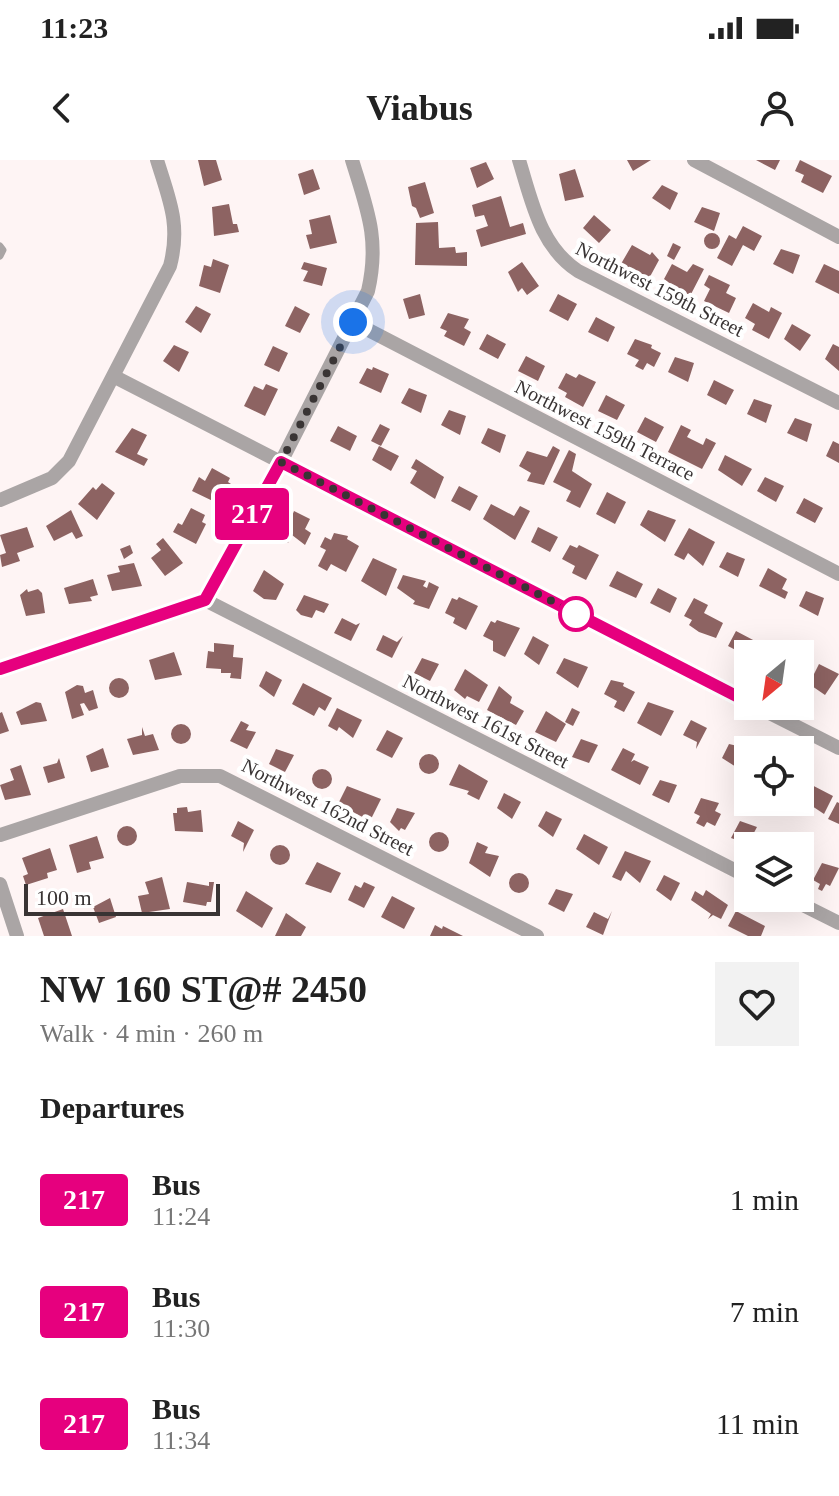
<!DOCTYPE html>
<html lang="en">
<head>
<meta charset="utf-8">
<style>
  body { margin:0; font-family:"Times New Roman",serif; background:#f2f2f2; color:#222; height:100vh; display:flex; flex-direction:column; font-size:30px; white-space:nowrap }
  * { box-sizing:border-box; margin:0 }
  p { font-size:26px; color:#767676 }
  .icon { flex:none; width:44px; height:44px; fill:none; stroke:currentColor; stroke-width:2; stroke-linecap:round; stroke-linejoin:round }
  .map { position:relative; height:776px; overflow:hidden }
  .details { display:flex; flex-direction:column; background:#fff; flex:1 }
  .details>* { flex:none }
  .badge { padding:0 16px; border-radius:6px; font-size:28px; line-height:52px }
  .needle { width:52px; rotate:209deg }
  .tools { position:absolute; left:734px; top:480px; display:grid; gap:16px }
  .tools a { display:grid; place-items:center; width:80px; height:80px; border-radius:0px; background:#fff; box-shadow:0 8px 32px #0002; font-size:40px }
  .scale { position:absolute; left:24px; bottom:20px; width:196px; box-sizing:border-box; padding-left:8px; border:4px solid #393434; border-top:0; font-size:22px; line-height:28px; white-space:nowrap; color:#393434; -webkit-text-stroke:6px #fff; paint-order:stroke }
  .you { position:absolute; width:40px; height:40px; margin:-20px; border:6px solid #fff; border-radius:50%; background:#1a73e8; box-shadow:0 0 0 12px #1a73e833 }
  .map>.badge { position:absolute; translate:-50% -50%; box-shadow:0 0 0 4px #fff }
  h2 { padding:0 40px; font-size:30px; line-height:72px }
  .round { display:grid; place-items:center; flex:none; width:84px; height:84px; border-radius:0px; background:#f2f2f2 }
  .headline { display:flex; align-items:center; justify-content:space-between; height:136px; padding:0 40px }
  h1 { font-size:38px; font-weight:700; line-height:60px }
  ul { padding:0; list-style:none }
  li { display:flex; align-items:center; gap:24px; height:112px; padding:0 40px }
  li div { flex:1 }
  li b { display:block; font-size:30px }
  li em { font-style:normal }
  li .badge { min-width:88px; font-weight:700; text-align:center }
  .status { display:flex; justify-content:space-between; align-items:center; height:56px; padding:0 40px; background:#fff; direction:ltr }
  .status svg { height:22px; fill:currentColor }
  header { display:flex; justify-content:space-between; align-items:center; height:104px; padding:0 40px; background:#fff; font-size:36px; font-weight:700 }
  .map>svg:first-child { display:block }
</style>
</head>
<body>
<div class="status"><b>11:23</b><svg viewBox="0 0 49 12"><path d="M0 12V9h3v3zM5 12V6h3v6zM10 12V3h3v9zM15 12V0h3v12zM26 1h20v11H26zM47 4h2v5h-2z"/></svg></div>
<header><svg class="icon" aria-label="back" viewBox="0 0 24 24"><path d="M15 5l-7 7 7 7"/></svg>Viabus<svg class="icon" aria-label="person" viewBox="0 0 24 24"><circle cx="12" cy="8" r="4"/><path d="M4 21q1-7 8-7t8 7"/></svg></header>
<div class="map">
<svg width="839" height="776" viewBox="0 0 839 776">
  <rect width="100%" height="100%" fill="#fef4f4"/>
  <path fill="#8d6362" d="M 198,0 L 216,0 L 222,20 L 204,26 Z
    M 627,0 L 651,0 L 633,11 Z
    M 756,0 L 780,0 L 775,10 Z
    M 800,0 L 832,16 L 823,33 L 801,22 L 804,15 L 795,11 Z
    M 486,2 L 494,19 L 477,28 L 470,8 Z
    M 313,9 L 320,29 L 304,35 L 298,14 Z
    M 575,9 L 584,37 L 565,41 L 559,14 Z
    M 425,22 L 434,53 L 420,58 L 416,48 L 412,46 L 408,27 Z
    M 662,25 L 678,33 L 670,50 L 652,38 Z
    M 501,36 L 510,67 L 523,63 L 526,74 L 481,87 L 476,70 L 488,66 L 484,55 L 475,57 L 472,45 Z
    M 229,44 L 233,64 L 237,64 L 239,72 L 214,76 L 212,47 Z
    M 702,47 L 720,53 L 714,71 L 694,62 Z
    M 330,55 L 337,83 L 310,89 L 306,75 L 312,74 L 309,60 Z
    M 594,55 L 611,70 L 599,83 L 583,68 Z
    M 438,62 L 439,88 L 455,87 L 456,93 L 467,92 L 467,106 L 415,105 L 416,63 Z
    M 743,66 L 762,76 L 754,91 L 743,85 L 732,106 L 717,98 L 729,75 L 736,79 Z
    M704 81a8 8 0 1 1 16 0a8 8 0 1 1-16 0Z
    M 673,83 L 681,87 L 674,100 L 667,96 Z
    M 632,85 L 650,95 L 652,92 L 659,100 L 646,124 L 618,109 Z
    M 781,89 L 800,95 L 793,114 L 773,104 Z
    M 213,99 L 229,105 L 220,133 L 199,126 L 204,105 L 211,107 Z
    M 304,102 L 327,108 L 322,126 L 303,121 L 308,111 L 301,109 Z
    M 522,102 L 539,126 L 527,135 L 522,128 L 518,132 L 508,112 Z
    M 672,104 L 687,112 L 693,104 L 704,109 L 689,138 L 664,119 Z
    M 824,104 L 839,111 L 839,134 L 815,122 Z
    M 709,115 L 730,125 L 726,133 L 736,138 L 729,153 L 704,141 L 710,129 L 704,125 Z
    M 420,134 L 425,155 L 409,159 L 403,139 Z
    M 558,134 L 577,144 L 568,161 L 549,151 Z
    M 753,143 L 769,152 L 771,147 L 782,153 L 769,179 L 752,170 L 755,164 L 745,158 Z
    M 196,146 L 211,154 L 201,173 L 185,162 Z
    M 295,146 L 310,154 L 300,173 L 285,166 Z
    M 448,153 L 469,159 L 464,168 L 471,172 L 464,186 L 444,176 L 447,171 L 440,168 Z
    M 596,157 L 615,167 L 608,182 L 588,172 Z
    M 792,164 L 811,175 L 800,191 L 784,179 Z
    M 487,174 L 506,184 L 498,199 L 479,189 Z
    M 635,179 L 652,185 L 651,188 L 661,193 L 654,207 L 647,203 L 643,210 L 635,206 L 639,200 L 627,194 Z
    M 833,184 L 839,187 L 839,211 L 825,199 Z
    M 174,185 L 189,192 L 179,212 L 163,201 Z
    M 273,186 L 288,193 L 279,212 L 264,205 Z
    M 526,196 L 545,206 L 538,221 L 518,211 Z
    M 675,197 L 694,203 L 688,222 L 668,212 Z
    M 373,207 L 389,214 L 381,233 L 359,223 L 367,208 L 372,210 Z
    M 566,213 L 576,218 L 579,214 L 596,222 L 583,247 L 565,237 L 567,233 L 558,228 Z
    M 714,220 L 734,230 L 726,245 L 707,235 Z
    M 266,224 L 278,229 L 265,256 L 244,246 L 254,226 L 263,230 Z
    M 409,228 L 427,235 L 421,253 L 401,243 Z
    M 606,235 L 625,245 L 617,260 L 598,251 Z
    M 754,239 L 772,245 L 766,263 L 747,254 Z
    M 449,250 L 466,256 L 460,275 L 441,265 Z
    M 645,257 L 664,267 L 656,282 L 637,272 Z
    M 795,258 L 812,264 L 807,282 L 787,273 Z
    M 380,264 L 390,269 L 381,286 L 371,281 Z
    M 681,265 L 691,270 L 687,277 L 703,285 L 706,278 L 716,283 L 702,309 L 668,292 Z
    M 338,266 L 357,276 L 350,291 L 330,281 Z
    M 132,268 L 147,275 L 137,294 L 148,299 L 144,306 L 115,292 Z
    M 488,268 L 506,275 L 500,293 L 481,283 Z
    M 833,281 L 839,284 L 839,303 L 826,296 Z
    M 379,286 L 399,296 L 391,311 L 372,300 Z
    M 553,286 L 560,290 L 544,325 L 527,321 L 531,313 L 519,306 L 527,291 L 547,297 Z
    M 569,290 L 576,294 L 572,311 L 592,324 L 580,348 L 566,341 L 571,331 L 553,322 Z
    M 725,295 L 752,309 L 742,326 L 718,310 Z
    M 416,299 L 444,317 L 435,339 L 410,323 L 417,311 L 411,308 Z
    M 212,308 L 230,318 L 228,322 L 231,324 L 217,343 L 192,331 L 199,317 L 205,321 Z
    M 765,317 L 784,326 L 776,342 L 757,331 Z
    M 102,323 L 115,333 L 97,360 L 78,344 L 93,327 L 96,330 Z
    M 459,326 L 478,336 L 470,351 L 451,341 Z
    M 607,332 L 626,342 L 615,364 L 596,354 Z
    M 804,338 L 823,348 L 815,363 L 796,353 Z
    M 491,344 L 514,356 L 520,346 L 530,351 L 515,380 L 483,359 Z
    M 191,348 L 205,355 L 202,362 L 206,364 L 196,384 L 173,372 L 178,363 L 182,365 Z
    M 71,350 L 83,376 L 76,379 L 72,372 L 54,381 L 46,366 Z
    M 648,350 L 676,360 L 665,382 L 640,365 Z
    M 294,351 L 310,359 L 305,369 L 311,373 L 305,385 L 292,375 L 288,383 L 276,377 L 287,354 L 292,356 Z
    M 27,367 L 34,387 L 17,393 L 20,401 L 2,407 L 0,395 L 6,393 L 0,375 Z
    M 538,367 L 558,377 L 550,392 L 531,382 Z
    M 689,368 L 715,382 L 703,406 L 688,393 L 684,400 L 674,395 Z
    M 334,373 L 348,376 L 347,379 L 359,386 L 346,412 L 331,404 L 327,411 L 318,406 L 326,390 L 320,387 L 325,377 L 331,380 Z
    M 163,378 L 183,403 L 165,416 L 151,398 L 161,390 L 156,384 Z
    M 130,385 L 133,393 L 124,399 L 120,389 Z
    M 570,385 L 577,388 L 579,385 L 599,395 L 586,420 L 572,413 L 575,406 L 562,399 Z
    M 727,392 L 745,399 L 738,417 L 719,407 Z
    M 373,398 L 397,409 L 386,436 L 361,421 Z
    M 134,403 L 142,426 L 112,431 L 107,415 L 120,412 L 118,406 Z
    M 768,408 L 787,419 L 782,429 L 788,432 L 785,439 L 759,426 Z
    M 264,410 L 284,424 L 276,440 L 264,439 L 253,431 Z
    M 617,411 L 643,424 L 636,438 L 609,426 Z
    M 403,415 L 426,421 L 423,426 L 427,428 L 429,422 L 439,427 L 429,449 L 413,444 L 415,441 L 397,428 Z
    M 93,419 L 98,435 L 90,437 L 92,441 L 69,444 L 64,428 Z
    M 658,428 L 677,438 L 670,453 L 650,443 Z
    M 27,429 L 28,432 L 38,429 L 42,433 L 45,453 L 26,456 L 20,435 Z
    M 806,431 L 824,438 L 818,456 L 799,446 Z
    M 304,435 L 329,444 L 324,453 L 316,450 L 312,458 L 301,455 L 296,450 Z
    M 459,437 L 478,446 L 466,470 L 453,463 L 455,458 L 445,453 L 452,438 L 457,440 Z
    M 694,438 L 708,445 L 704,453 L 723,463 L 716,478 L 699,472 L 689,465 L 692,460 L 684,456 Z
    M 342,458 L 356,465 L 360,463 L 351,481 L 334,473 Z
    M 497,460 L 520,468 L 505,497 L 493,491 L 493,481 L 483,476 L 491,461 L 495,463 Z
    M 736,471 L 755,481 L 747,496 L 728,486 Z
    M 383,475 L 397,482 L 403,476 L 392,498 L 376,490 Z
    M 533,476 L 549,485 L 539,505 L 524,494 Z
    M 214,483 L 234,485 L 233,497 L 243,498 L 241,519 L 230,518 L 231,513 L 221,513 L 221,509 L 206,508 L 208,491 L 214,492 Z
    M 174,492 L 182,515 L 155,520 L 149,500 Z
    M 422,498 L 439,504 L 430,521 L 414,513 Z
    M 564,498 L 588,507 L 578,528 L 556,513 Z
    M 819,504 L 839,514 L 825,535 L 809,524 Z
    M 465,509 L 488,525 L 479,542 L 467,536 L 465,539 L 454,530 Z
    M 266,511 L 282,520 L 274,537 L 259,526 Z
    M109 528a10 10 0 1 1 20 0a10 10 0 1 1-20 0Z
    M 611,520 L 624,523 L 623,526 L 635,532 L 624,552 L 614,547 L 617,541 L 604,534 Z
    M 303,523 L 332,538 L 325,551 L 319,547 L 314,556 L 292,544 Z
    M 77,525 L 83,526 L 85,533 L 93,530 L 98,548 L 89,551 L 84,543 L 80,544 L 84,555 L 72,559 L 65,532 Z
    M 499,526 L 512,537 L 510,543 L 524,551 L 516,565 L 487,550 Z
    M 36,542 L 41,543 L 47,561 L 21,565 L 16,552 Z
    M 648,542 L 674,551 L 661,576 L 637,563 Z
    M 337,548 L 362,560 L 353,578 L 339,567 L 337,571 L 328,566 Z
    M 572,548 L 580,552 L 573,566 L 565,562 Z
    M 546,551 L 566,564 L 556,582 L 535,572 Z
    M 2,552 L 9,571 L 0,574 L 0,553 Z
    M 691,560 L 707,568 L 696,589 L 697,582 L 683,575 Z
    M 241,561 L 249,565 L 246,570 L 256,572 L 247,589 L 230,581 Z
    M171 574a10 10 0 1 1 20 0a10 10 0 1 1-20 0Z
    M 142,567 L 145,576 L 153,574 L 159,590 L 133,595 L 127,579 L 142,575 Z
    M 387,570 L 403,578 L 392,598 L 376,590 Z
    M 581,579 L 598,585 L 589,603 L 572,597 Z
    M 729,584 L 742,587 L 748,593 L 744,612 L 722,598 Z
    M 103,588 L 109,607 L 91,612 L 86,596 Z
    M 623,588 L 635,594 L 631,602 L 634,600 L 649,607 L 640,625 L 611,610 Z
    M 276,589 L 294,595 L 285,612 L 269,604 Z
    M419 604a10 10 0 1 1 20 0a10 10 0 1 1-20 0Z
    M 59,598 L 65,618 L 48,623 L 43,607 L 57,603 Z
    M 459,604 L 488,621 L 479,640 L 467,634 L 469,631 L 449,625 Z
    M 21,605 L 31,635 L 5,640 L 0,625 L 14,620 L 10,609 Z
    M312 619a10 10 0 1 1 20 0a10 10 0 1 1-20 0Z
    M 660,620 L 677,625 L 669,643 L 652,635 Z
    M 806,622 L 833,636 L 824,654 L 800,638 Z
    M 347,626 L 381,639 L 370,661 L 338,644 Z
    M 504,633 L 521,642 L 512,659 L 497,648 Z
    M 701,638 L 719,643 L 715,651 L 721,654 L 715,666 L 707,662 L 704,667 L 696,663 L 700,656 L 694,653 Z
    M 837,642 L 839,643 L 839,664 L 828,659 Z
    M 187,647 L 188,652 L 201,650 L 203,672 L 175,671 L 173,653 L 177,653 L 177,648 Z
    M 397,648 L 415,653 L 405,670 L 401,668 L 399,671 L 390,662 Z
    M 546,651 L 562,659 L 553,677 L 538,666 Z
    M 238,661 L 254,670 L 243,692 L 244,683 L 231,676 Z
    M 740,661 L 757,667 L 748,684 L 731,678 Z
    M117 676a10 10 0 1 1 20 0a10 10 0 1 1-20 0Z
    M429 682a10 10 0 1 1 20 0a10 10 0 1 1-20 0Z
    M 584,674 L 608,687 L 599,705 L 576,689 Z
    M 97,676 L 104,698 L 89,702 L 91,709 L 77,713 L 69,685 Z
    M 777,676 L 806,687 L 800,699 L 800,686 L 772,686 Z
    M 477,682 L 488,687 L 485,693 L 499,696 L 490,717 L 469,703 Z
    M270 695a10 10 0 1 1 20 0a10 10 0 1 1-20 0Z
    M 50,688 L 57,710 L 47,713 L 48,718 L 26,725 L 23,716 L 28,714 L 22,698 Z
    M 625,691 L 651,701 L 640,723 L 626,711 L 621,721 L 612,717 Z
    M 317,702 L 341,713 L 331,733 L 305,724 Z
    M 822,703 L 839,708 L 830,726 L 826,724 L 822,731 L 818,729 L 820,724 L 813,720 Z
    M509 723a10 10 0 1 1 20 0a10 10 0 1 1-20 0Z
    M 664,715 L 680,723 L 671,741 L 656,730 Z
    M 162,717 L 170,749 L 142,753 L 138,736 L 149,734 L 145,722 Z
    M 187,722 L 209,726 L 209,722 L 214,722 L 211,742 L 207,742 L 206,746 L 183,742 Z
    M 364,722 L 375,727 L 364,748 L 348,740 L 355,725 L 361,728 Z
    M 556,729 L 573,734 L 564,752 L 548,744 Z
    M 706,730 L 728,745 L 721,759 L 713,755 L 708,759 L 711,754 L 691,740 L 695,731 L 703,736 Z
    M 246,731 L 273,748 L 262,768 L 236,751 Z
    M 392,736 L 415,748 L 404,769 L 381,757 Z
    M 110,738 L 116,757 L 99,763 L 93,747 Z
    M 63,749 L 72,776 L 44,776 L 38,758 Z
    M 612,751 L 603,775 L 586,767 L 594,752 L 608,759 Z
    M 736,751 L 765,766 L 761,776 L 748,776 L 728,766 Z
    M 286,753 L 306,767 L 301,776 L 275,776 Z
    M 435,765 L 442,769 L 443,766 L 463,776 L 430,776 Z"/>
  <g fill="none" stroke-linecap="round" stroke-linejoin="round">
    <path stroke="#aaa5a5" stroke-width="7" d="M 0,86 L 3,90 L 0,96"/>
    <path stroke="#aaa5a5" stroke-width="14" d="M 519,0 C 532,42 540,86 578,111 L 839,243
      M 694,0 L 839,77
      M 353,162 L 839,414
      M 115,217 L 748,542
      M 0,340 L 52,318 L 69,301 L 170,106 C 181,64 169,39 157,0
      M 205,440 L 748,717
      M 0,509 L 205,440 L 281,302 L 368,131 C 380,79 367,49 352,0
      M 756,546 L 839,588
      M 0,675 L 180,616 L 220,616 L 537,776
      M 0,724 L 17,776
      M 789,738 L 839,763"/>
  </g>
  <g fill="none" stroke-linecap="round" stroke-linejoin="round">
    <defs>
      <path id="line" d="M 0,509 L 205,440 L 281,302 L 748,542"/>
    </defs>
    <use href="#line" stroke="#fff" stroke-width="18"/>
    <use href="#line" stroke="#e6007e" stroke-width="12"/>
    <path stroke="#393434" stroke-width="8" stroke-dasharray="0 14.4" d="M 353,162 L 281,302 L 583,457 L 576,454"/>
  </g>
  <circle fill="#fff" stroke="#e6007e" stroke-width="4" cx="576" cy="454" r="16"/>
  <g text-anchor="middle" stroke-width="8" stroke-linejoin="round" paint-order="stroke">
    <g font-size="20" fill="#393434" stroke="#fff">
      <text transform="translate(660 129) rotate(27)" y="7">Northwest 159th Street</text>
      <text transform="translate(605 270) rotate(27)" y="7">Northwest 159th Terrace</text>
      <text transform="translate(486 561) rotate(27)" y="7">Northwest 161st Street</text>
      <text transform="translate(328 647) rotate(27)" y="7">Northwest 162nd Street</text>
    </g>
  </g>
</svg>
<div class="tools">
<a><svg class="needle" viewBox="-14 -14 28 28"><path d="M0-13l5 13h-10z" fill="#e53935"/><path d="M0 13l5-13h-10z" fill="#767676"/></svg></a>
<a><svg class="icon" aria-label="locate" viewBox="0 0 24 24"><circle cx="12" cy="12" r="6"/><path d="M12 2v4M12 18v4M2 12h4M18 12h4"/></svg></a>
<a><svg class="icon" aria-label="layers" viewBox="0 0 24 24"><path d="M12 4l9 5-9 5-9-5zM3 14l9 5 9-5"/></svg></a>
</div>
<div class="scale">100 m</div>
<div class="you" style="left:353px;top:162px"></div>
<b class="badge" style="left:252px;top:354px;background:#e6007e;color:#fff">217</b>
</div>
<section class="details">
<div class="headline"><div><h1>NW 160 ST@# 2450</h1><p>Walk · 4 min · 260 m</p></div><a class="round"><svg class="icon" aria-label="heart" viewBox="0 0 24 24"><path d="M12 20l-8-8c-3-5 5-10 8-4 3-6 11-1 8 4z"/></svg></a></div>
<h2>Departures</h2>
<ul>
<li><span class="badge" style="background:#e6007e;color:#fff">217</span><div><b>Bus</b><p>11:24</p></div><em>1 min</em></li>
<li><span class="badge" style="background:#e6007e;color:#fff">217</span><div><b>Bus</b><p>11:30</p></div><em>7 min</em></li>
<li><span class="badge" style="background:#e6007e;color:#fff">217</span><div><b>Bus</b><p>11:34</p></div><em>11 min</em></li>
</ul>
</section>
</body>
</html>
